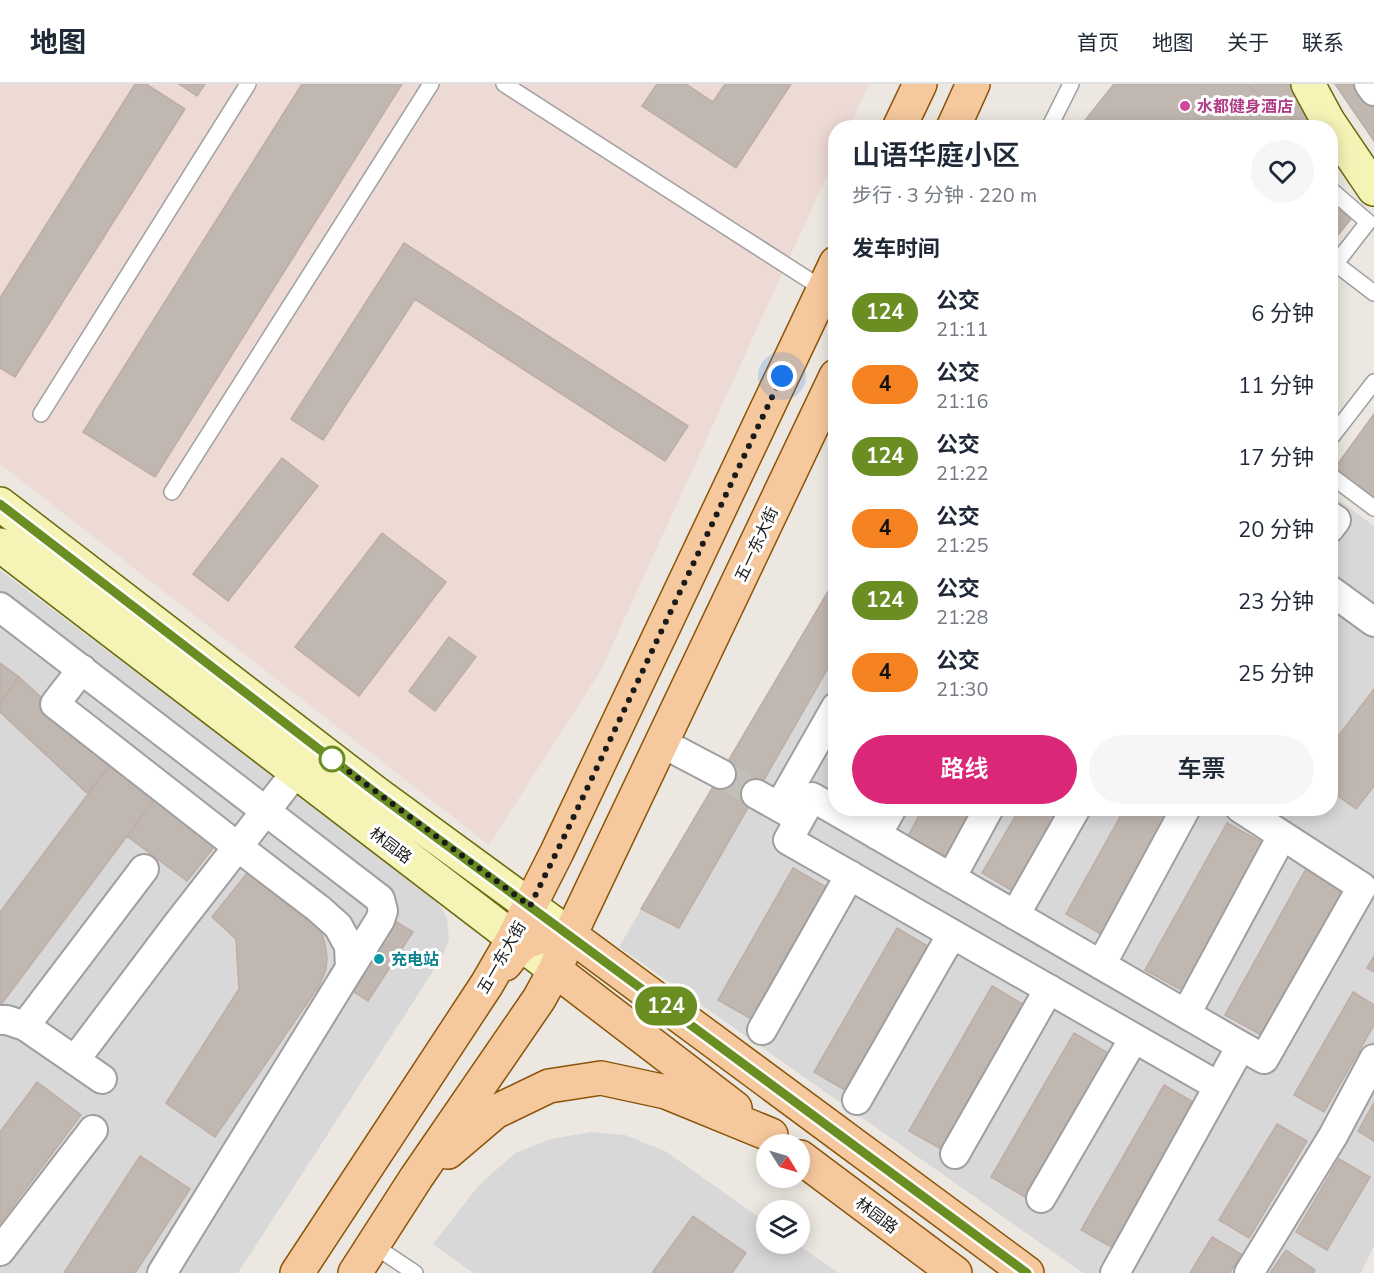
<!DOCTYPE html>
<html lang="zh">
<head>
<meta charset="utf-8">
<style>
  body { margin:0; font-family:"Nunito Sans","Noto Sans SC",sans-serif; background:#f6f6f7; color:#1f2937; height:100vh; display:flex; flex-direction:column; font-size:22px; white-space:nowrap }
  * { box-sizing:border-box; margin:0 }
  p { font-size:20px; color:#747a83 }
  .icon { flex:none; width:33px; height:33px; fill:none; stroke:currentColor; stroke-width:2; stroke-linecap:round; stroke-linejoin:round }
  .map { position:relative; flex:1; overflow:hidden }
  .details { position:absolute; left:828px; top:36px; width:510px; height:696px; display:flex; flex-direction:column; background:#fff; border-radius:24px; box-shadow:0 3px 15px #0003 }
  .details>* { flex:none }
  .badge { padding:0 12px; border-radius:20px; font-size:21px; line-height:39px }
  .needle { width:39px; rotate:127deg }
  .fabs { position:absolute; left:756px; top:1050px; display:grid; gap:12px }
  .fabs a { display:grid; place-items:center; width:54px; height:54px; border-radius:50%; background:#fff; box-shadow:0 3px 15px #0003; font-size:30px }
  .you { position:absolute; width:30px; height:30px; margin:-15px; border:4px solid #fff; border-radius:50%; background:#1a73e8; box-shadow:0 0 0 9px #1a73e833 }
  .map>.badge { position:absolute; translate:-50% -50%; box-shadow:0 0 0 3px #fff }
  h2 { padding:0 24px; font-size:22px; line-height:54px }
  .round { display:grid; place-items:center; flex:none; width:63px; height:63px; border-radius:32px; background:#f6f6f7 }
  .summary { display:flex; align-items:center; justify-content:space-between; height:102px; padding:0 24px }
  h1 { font-size:28px; font-weight:600; line-height:45px }
  .button { display:flex; gap:12px; margin-top:auto; padding:12px 24px }
  .button a { flex:1; height:69px; border-radius:36px; background:#db2777; color:#fff; font-size:24px; font-weight:600; line-height:69px; text-align:center }
  .button a+a { background:#f6f6f7; color:#1f2937 }
  ul { padding:0; list-style:none }
  li { display:flex; align-items:center; gap:18px; height:72px; padding:0 24px }
  li div { flex:1 }
  li b { display:block; font-size:22px }
  li em { font-style:normal }
  li .badge { min-width:66px; font-weight:700; text-align:center }
  header { display:flex; align-items:center; gap:36px; box-sizing:border-box; height:84px; padding:0 30px; background:#fff; border-bottom:2px solid #e0e1e3 }
  header strong { font-size:28px }
  nav { display:flex; gap:33px; margin-inline-start:auto; font-size:21px }
  .map>svg:first-child { display:block }
</style>
</head>
<body>
<header>
<strong>地图</strong>
<nav><a>首页</a><a>地图</a><a>关于</a><a>联系</a></nav>
</header>
<div class="map">
<svg width="1374" height="1189" viewBox="0 0 1374 1189">
  <rect width="100%" height="100%" fill="#ece8e1"/>
  <path fill="#d9d8d8" d="M 1331,410 L 1374,442 L 1374,1162 L 1361,1189 L 1083,1189 L 619,863 L 835,494 L 836,724 L 1330,724 Z
    M 0,486 L 435,813 L 447,834 L 449,856 L 441,875 L 238,1189 L 0,1189 Z
    M 591,1048 L 625,1051 L 665,1067 L 766,1138 L 766,1160 L 797,1160 L 839,1189 L 473,1189 L 433,1160 L 479,1101 L 515,1069 L 551,1055 Z"/>
  <path fill="#eedad5" d="M 0,0 L 869,0 L 849,43 L 836,44 L 835,74 L 601,586 L 489,761 L 0,380 Z"/>
  <path fill="#c1b7b1" stroke="#bdada5" stroke-width="1.5" d="M 135,0 L 146,0 L 185,25 L 15,293 L 0,284 L 0,214 Z
    M 179,0 L 205,0 L 197,12 Z
    M 302,0 L 402,0 L 155,393 L 83,348 Z
    M 657,0 L 686,0 L 713,18 L 725,0 L 791,0 L 736,84 L 642,22 Z
    M 1114,0 L 1245,0 L 1303,44 L 1079,44 Z
    M 1245,0 L 1291,0 L 1322,44 L 1303,44 Z
    M 1335,0 L 1359,0 L 1374,22 L 1374,57 Z
    M 1330,119 L 1351,135 L 1330,161 Z
    M 404,159 L 688,342 L 665,377 L 415,215 L 323,356 L 291,335 Z
    M 1374,330 L 1374,414 L 1334,385 Z
    M 282,374 L 318,402 L 228,517 L 193,490 Z
    M 382,449 L 446,498 L 359,612 L 295,563 Z
    M 836,494 L 836,570 L 679,844 L 641,825 Z
    M 449,553 L 476,573 L 435,627 L 409,607 Z
    M 0,579 L 19,593 L 0,619 Z
    M 19,593 L 112,678 L 88,710 L 0,628 L 0,619 Z
    M 1374,605 L 1374,702 L 1356,725 L 1330,706 L 1330,663 Z
    M 112,678 L 157,712 L 0,922 L 0,828 Z
    M 157,712 L 218,758 L 187,797 L 127,752 Z
    M 923,724 L 976,724 L 948,775 L 908,752 Z
    M 1020,724 L 1073,724 L 1021,812 L 982,789 Z
    M 1125,724 L 1177,724 L 1106,853 L 1066,830 Z
    M 1227,739 L 1267,761 L 1185,908 L 1145,886 Z
    M 1307,783 L 1347,805 L 1265,953 L 1225,931 Z
    M 793,784 L 828,804 L 753,936 L 718,916 Z
    M 248,788 L 311,837 L 321,847 L 325,860 L 327,873 L 326,885 L 319,902 L 215,1053 L 166,1019 L 239,905 L 236,855 L 212,833 Z
    M 390,834 L 413,848 L 368,917 L 345,902 Z
    M 897,844 L 931,864 L 848,1008 L 814,988 Z
    M 1374,872 L 1374,888 L 1367,884 Z
    M 992,902 L 1026,922 L 943,1066 L 909,1047 Z
    M 1353,908 L 1374,921 L 1374,941 L 1324,1028 L 1294,1011 Z
    M 1074,949 L 1108,969 L 1025,1113 L 991,1093 Z
    M 37,998 L 81,1031 L 0,1139 L 0,1048 Z
    M 1164,1001 L 1198,1021 L 1115,1165 L 1081,1146 Z
    M 1374,1019 L 1374,1057 L 1358,1047 Z
    M 1277,1040 L 1307,1057 L 1249,1154 L 1219,1136 Z
    M 140,1072 L 190,1105 L 135,1189 L 64,1189 Z
    M 1339,1075 L 1370,1093 L 1327,1166 L 1296,1148 Z
    M 693,1132 L 746,1169 L 732,1189 L 652,1189 Z
    M 1212,1153 L 1241,1170 L 1230,1189 L 1190,1189 Z
    M 1286,1166 L 1315,1186 L 1313,1189 L 1270,1189 Z"/>
  <g fill="none" stroke-linecap="round" stroke-linejoin="round">
    <path stroke="#c2bfb9" stroke-width="28" stroke-dasharray="28 14" stroke-linecap="butt" d="M 721,690 L 756,710"/>
    <defs>
      <path id="lane" d="M 504,0 L 823,205
        M 1049,44 L 1071,0
        M 1330,105 L 1368,138 L 1330,187
        M 1336,180 L 1374,209
        M 41,330 L 248,0
        M 1330,355 L 1374,298
        M 1330,391 L 1374,424
        M 172,408 L 431,0
        M 373,1161 L 415,1189"/>
      <path id="street" d="M 1369,0 L 1374,7
        M 1330,432 L 1336,436 L 1330,444
        M 1330,506 L 1374,538
        M 0,523 L 380,815 L 383,827 L 380,836 L 350,884
        M 82,585 L 55,620 L 238,763 L 319,825 L 338,842 L 349,862 L 350,884 L 162,1189
        M 662,659 L 721,690
        M 756,710 L 795,732
        M 779,723 L 836,623
        M 1240,724 L 1362,803 L 1264,975 L 1241,962
        M 877,751 L 892,724
        M 951,794 L 989,724
        M 1015,831 L 1076,724
        M 1101,881 L 1186,724
        M 1186,930 L 1282,752
        M 0,936 L 7,936 L 25,942 L 102,995
        M 25,942 L 144,785
        M 762,946 L 850,791
        M 75,976 L 176,842 L 296,688
        M 857,1016 L 952,850
        M 955,1070 L 1049,905
        M 1041,1114 L 1134,954
        M 0,1167 L 93,1046
        M 1115,1189 L 1241,962 L 812,713 L 788,756 L 1218,1002
        M 1249,1189 L 1333,1052 L 1374,975"/>
      <path id="secondary" d="M 1308,0 L 1328,37 L 1374,105
        M 0,420 L 376,709 L 570,851
        M 0,461 L 555,886"/>
      <path id="primary" d="M 899,44 L 920,0
        M 953,44 L 973,0
        M 505,880 C 510,874 515,866 522,861 C 534,851 555,851 570,851 L 1027,1189
        M 555,886 L 735,1024
        M 448,1068 L 495,1028 L 549,1002 L 601,994 L 666,1008 L 771,1051
        M 800,1073 L 955,1189
        M 297,1189 L 487,900 L 513,855 L 557,768 L 836,179
        M 355,1189 L 416,1094 L 539,915 L 555,886 L 570,851 L 836,292"/>
    </defs>
    <use href="#lane" stroke="#9f9f9f" stroke-width="18"/>
    <use href="#street" stroke="#9f9f9f" stroke-width="32"/>
    <use href="#secondary" stroke="#686a0a" stroke-width="36"/>
    <use href="#primary" stroke="#8b5508" stroke-width="36"/>
    <use href="#lane" stroke="#fff" stroke-width="15"/>
    <use href="#street" stroke="#fff" stroke-width="28"/>
    <use href="#secondary" stroke="#f5f3b6" stroke-width="33"/>
    <use href="#primary" stroke="#f6c89d" stroke-width="33"/>
  </g>
  <g fill="none" stroke-linecap="round" stroke-linejoin="round">
    <defs>
      <path id="line" d="M 0,420 L 376,709 L 1027,1189"/>
    </defs>
    <use href="#line" stroke="#fff" stroke-width="14"/>
    <use href="#line" stroke="#6b8e23" stroke-width="9"/>
    <path stroke="#1b1b1b" stroke-width="6" stroke-dasharray="0 10.8" d="M 332,675 L 530,822 L 567,747 L 782,292"/>
  </g>
  <circle fill="#d1479c" stroke="#fff" stroke-width="2" cx="1185" cy="22" r="6"/>
  <circle fill="#fff" stroke="#6b8e23" stroke-width="3" cx="332" cy="675" r="12"/>
  <circle fill="#0f9aa8" stroke="#fff" stroke-width="2" cx="379" cy="875" r="6"/>
  <g text-anchor="middle" stroke-width="6" stroke-linejoin="round" paint-order="stroke">
    <g font-size="16" font-weight="bold" fill="#b23c85" stroke="#fff" text-anchor="start">
      <text x="1197" y="28">水都健身酒店</text>
    </g>
    <g font-size="16" fill="#1b1b1b" stroke="#fff">
      <text transform="translate(756 460) rotate(-65)" y="6">五一东大街</text>
      <text transform="translate(391 761) rotate(37)" y="6">林园路</text>
      <text transform="translate(501 873) rotate(-60)" y="6">五一东大街</text>
      <text transform="translate(877 1131) rotate(37)" y="6">林园路</text>
    </g>
    <g font-size="16" font-weight="bold" fill="#0d838f" stroke="#fff" text-anchor="start">
      <text x="391" y="881">充电站</text>
    </g>
  </g>
</svg>
<div class="fabs">
<a><svg class="needle" viewBox="-14 -14 28 28"><path d="M0-13l5 13h-10z" fill="#e53935"/><path d="M0 13l5-13h-10z" fill="#747a83"/></svg></a>
<a><svg class="icon" aria-label="layers" viewBox="0 0 24 24"><path d="M12 4l9 5-9 5-9-5zM3 14l9 5 9-5"/></svg></a>
</div>
<div class="you" style="left:782px;top:292px"></div>
<b class="badge" style="left:666px;top:922px;background:#6b8e23;color:#fff">124</b>
<section class="details">
<div class="summary"><div><h1>山语华庭小区</h1><p>步行 · 3 分钟 · 220 m</p></div><a class="round"><svg class="icon" aria-label="heart" viewBox="0 0 24 24"><path d="M12 20l-8-8c-3-5 5-10 8-4 3-6 11-1 8 4z"/></svg></a></div>
<h2>发车时间</h2>
<ul>
<li><span class="badge" style="background:#6b8e23;color:#fff">124</span><div><b>公交</b><p>21:11</p></div><em>6 分钟</em></li>
<li><span class="badge" style="background:#f58220;color:#111">4</span><div><b>公交</b><p>21:16</p></div><em>11 分钟</em></li>
<li><span class="badge" style="background:#6b8e23;color:#fff">124</span><div><b>公交</b><p>21:22</p></div><em>17 分钟</em></li>
<li><span class="badge" style="background:#f58220;color:#111">4</span><div><b>公交</b><p>21:25</p></div><em>20 分钟</em></li>
<li><span class="badge" style="background:#6b8e23;color:#fff">124</span><div><b>公交</b><p>21:28</p></div><em>23 分钟</em></li>
<li><span class="badge" style="background:#f58220;color:#111">4</span><div><b>公交</b><p>21:30</p></div><em>25 分钟</em></li>
</ul>
<div class="button"><a>路线</a><a>车票</a></div>
</section>
</div>
</body>
</html>
